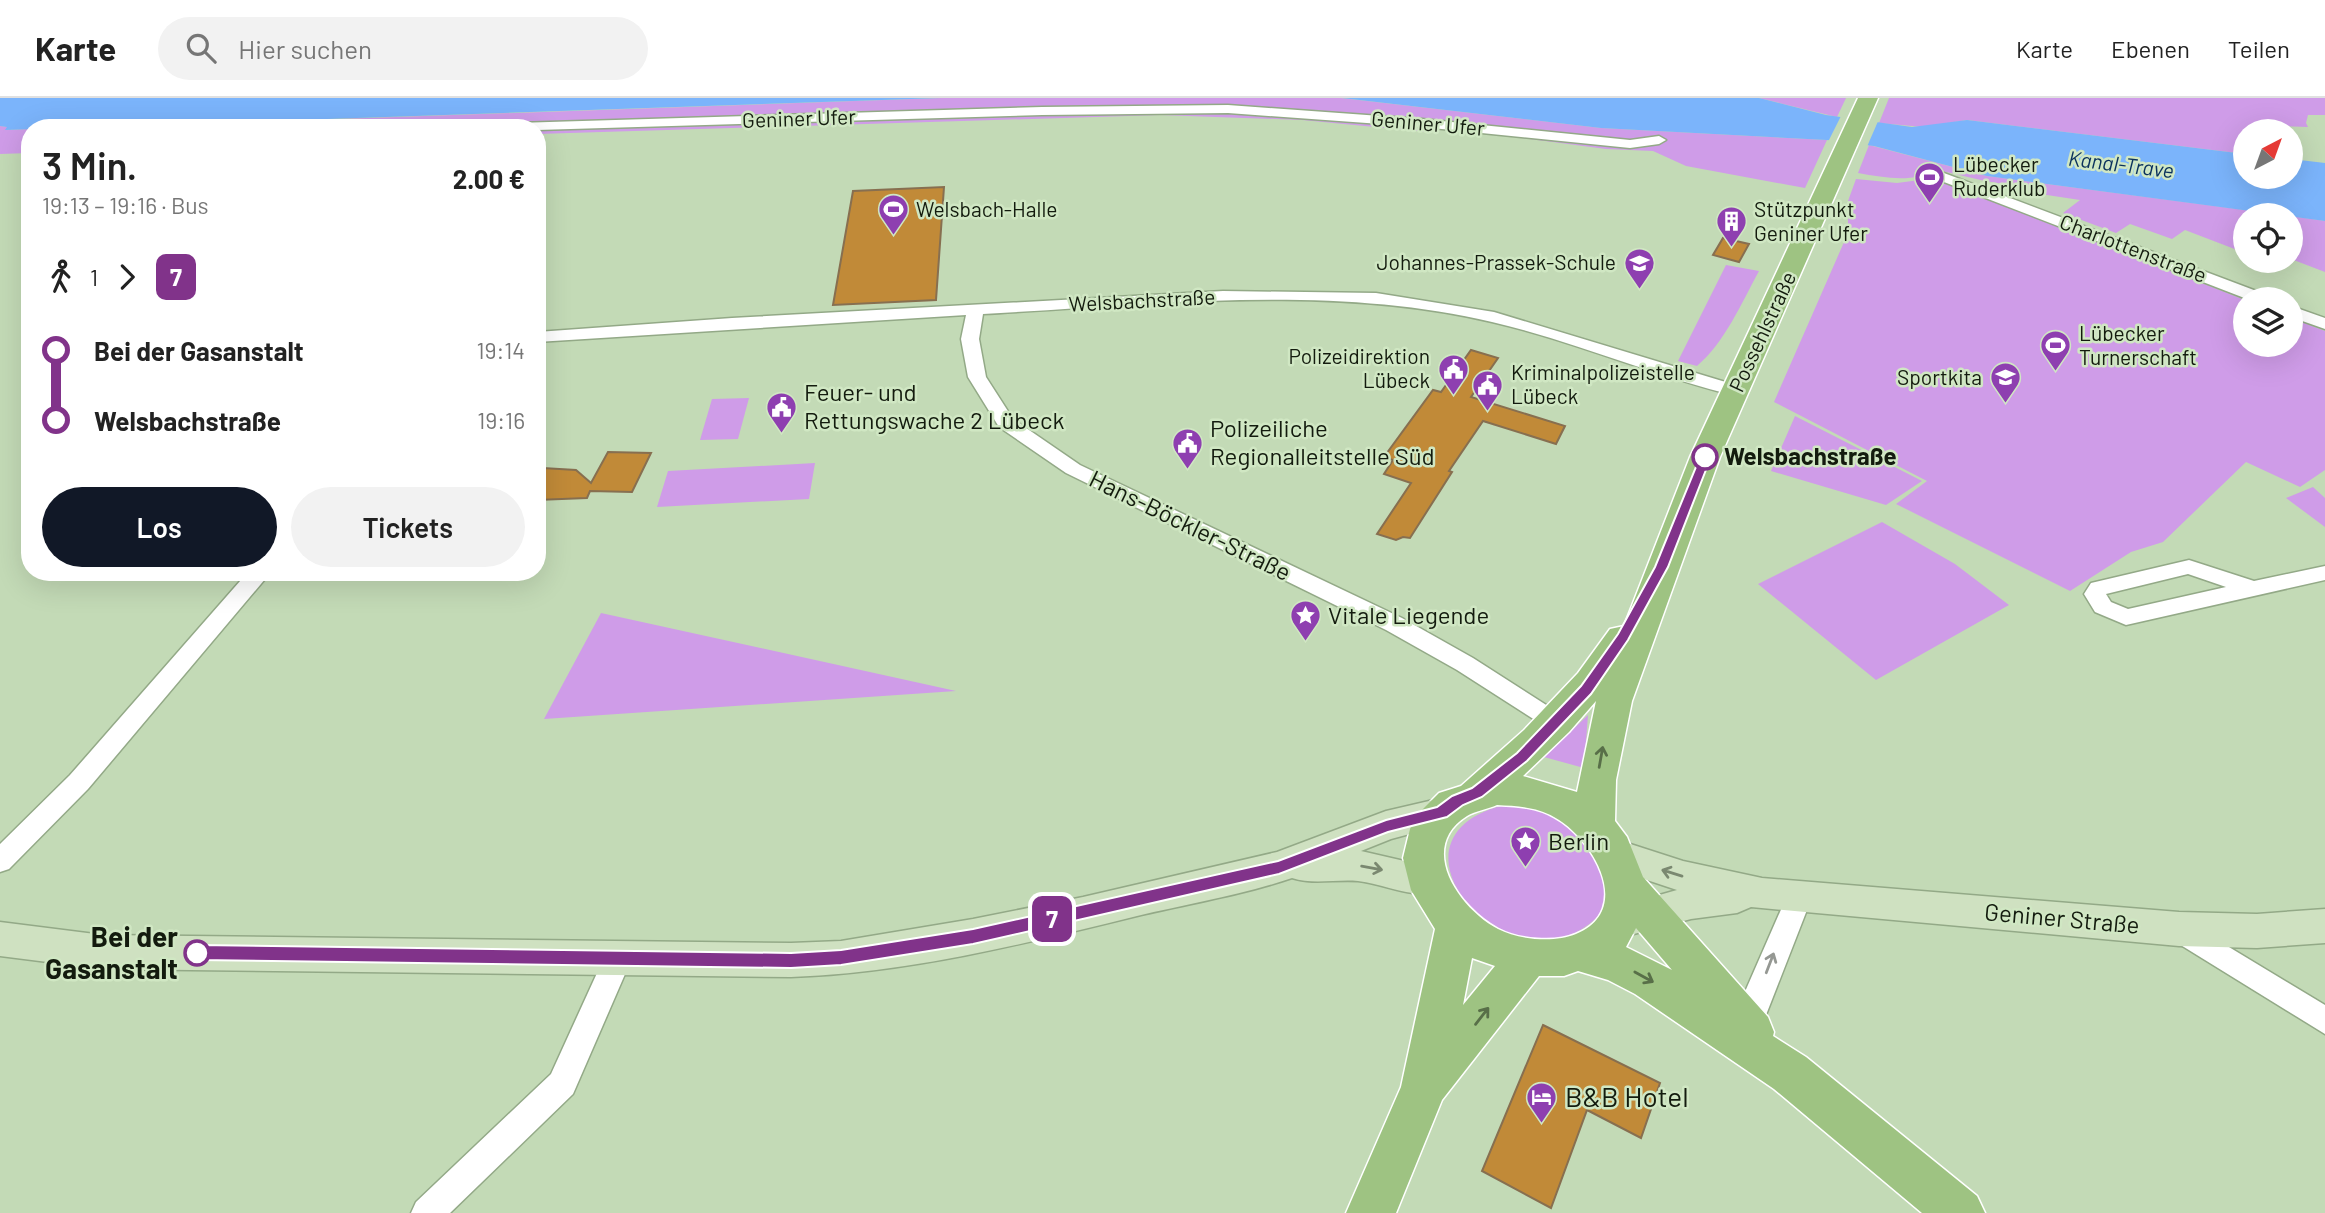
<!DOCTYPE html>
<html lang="de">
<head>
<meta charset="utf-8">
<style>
  body { margin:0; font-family:Barlow,sans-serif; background:#f2f2f2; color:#222; height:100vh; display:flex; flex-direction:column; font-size:26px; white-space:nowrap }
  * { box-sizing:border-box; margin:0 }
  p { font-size:23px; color:#767676 }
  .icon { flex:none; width:38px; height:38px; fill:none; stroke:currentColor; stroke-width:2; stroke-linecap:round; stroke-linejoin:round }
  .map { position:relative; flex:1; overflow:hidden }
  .panel { position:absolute; left:21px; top:21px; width:525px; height:462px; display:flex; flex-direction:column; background:#fff; border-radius:28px; box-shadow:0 7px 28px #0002 }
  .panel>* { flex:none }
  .badge { padding:0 14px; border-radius:10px; font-size:24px; line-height:46px }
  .needle { width:46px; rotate:41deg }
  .buttons { position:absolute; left:2233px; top:21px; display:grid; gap:14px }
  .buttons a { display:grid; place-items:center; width:70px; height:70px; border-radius:50%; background:#fff; box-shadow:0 7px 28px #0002; font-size:35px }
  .map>.badge { position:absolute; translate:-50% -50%; box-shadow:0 0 0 4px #fff }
  .legs { display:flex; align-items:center; gap:10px; height:77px; padding:0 21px; font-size:23px }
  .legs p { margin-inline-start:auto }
  .head { display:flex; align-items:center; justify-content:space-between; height:119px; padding:0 21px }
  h1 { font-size:38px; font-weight:600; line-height:52px }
  .action { display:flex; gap:14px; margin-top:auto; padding:14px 21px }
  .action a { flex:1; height:80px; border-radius:42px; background:#111827; color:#fff; font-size:28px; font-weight:600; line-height:80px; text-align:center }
  .action a+a { background:#f2f2f2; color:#222 }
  ul { padding:0 21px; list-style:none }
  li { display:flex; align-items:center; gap:24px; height:70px; font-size:26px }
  li i { display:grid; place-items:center; width:10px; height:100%; margin:0 9px; background:currentColor }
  li i::after { content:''; width:18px; height:18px; margin:-9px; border:5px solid; border-radius:50%; background:#fff }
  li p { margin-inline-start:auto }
  li:first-child i { background:linear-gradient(#0000 50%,currentColor 0) }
  li:last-child i { background:linear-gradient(currentColor 50%,#0000 0) }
  header { display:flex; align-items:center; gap:42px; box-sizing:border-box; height:98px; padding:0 35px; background:#fff; border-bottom:2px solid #e0e0e0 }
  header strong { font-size:33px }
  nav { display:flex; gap:38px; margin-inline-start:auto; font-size:24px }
  .search { width:490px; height:63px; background:#f2f2f2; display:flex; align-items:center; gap:18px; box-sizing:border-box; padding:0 24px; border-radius:38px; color:#767676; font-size:26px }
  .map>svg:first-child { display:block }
</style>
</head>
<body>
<header>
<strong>Karte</strong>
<div class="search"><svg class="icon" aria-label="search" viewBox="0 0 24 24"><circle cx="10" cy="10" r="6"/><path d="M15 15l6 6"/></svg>Hier suchen</div>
<nav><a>Karte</a><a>Ebenen</a><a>Teilen</a></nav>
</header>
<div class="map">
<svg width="2325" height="1115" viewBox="0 0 2325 1115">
  <rect width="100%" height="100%" fill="#c3dab6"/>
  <path fill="#cf9ce8" d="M 941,0 L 1341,0 L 1601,30 L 1827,42 L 1805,90 L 1686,68 L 1653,53 L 1606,51 L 1438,29 L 1427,34 L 1302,22 L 1160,17 L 537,36 L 537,30 L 83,30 Z
    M 1759,0 L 1846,0 L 1837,19 Z
    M 1889,0 L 2325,0 L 2325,17 L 2308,17 L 2306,25 L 2308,29 L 2278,28 L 2282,33 L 2245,33 L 2245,56 L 1967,22 L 1923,29 L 1879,25 Z
    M 0,28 L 8,29 L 6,32 L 30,31 L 30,55 L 0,56 Z
    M 1869,47 L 1987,78 L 2283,117 L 2245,117 L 2245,155 L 2185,132 L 2172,141 L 2130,126 L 2116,135 L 2063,115 L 2080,102 L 2027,94 L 2024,89 L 1985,83 L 1938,72 C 1912,85 1886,80 1858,75 Z
    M 1935,80 L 2245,202 L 2245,247 L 2291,247 L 2291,220 L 2325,233 L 2325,372 L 2300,389 L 2246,364 L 2163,444 L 2131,454 L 2070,493 L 1896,406 L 1927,383 L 1774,304 L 1848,135 L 1848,103 L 1856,81 L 1897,85 Z
    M 2291,118 L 2325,123 L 2325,174 L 2291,161 Z
    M 1726,167 L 1759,173 C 1741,206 1725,244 1697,268 L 1678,263 Z
    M 749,300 L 738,341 L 700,342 L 712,301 Z
    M 1795,318 L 1922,383 L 1886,407 L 1771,373 Z
    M 815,365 L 809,401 L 657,409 L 668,373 Z
    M 2313,389 L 2325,400 L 2325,429 L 2286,400 Z
    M 1882,424 L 1955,466 L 2009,507 L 1876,582 L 1758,486 Z
    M 601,515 L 956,593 L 544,621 Z
    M 1588,617 L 1584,670 L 1544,659 Z
    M 1504,707 C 1521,708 1541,708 1556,717 C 1568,724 1584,736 1593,746 C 1598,751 1599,760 1601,766 C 1603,773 1609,784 1609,791 C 1610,812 1591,827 1575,835 C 1490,874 1380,738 1504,707 Z"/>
  <path fill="#7bb4fb" d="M 0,0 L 941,0 L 5,32 L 7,29 L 0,28 Z
    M 1342,0 L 1759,0 L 1826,17 L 1912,29 L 1967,22 L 2245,56 L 2245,79 L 2291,79 L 2291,61 L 2325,65 L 2325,123 L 1987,78 L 1874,48 L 1827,42 L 1601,30 Z"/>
  <path fill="#c3dab6" d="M 1842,16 L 1879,21 L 1866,51 L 1827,46 Z"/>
  <path fill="#c18a38" stroke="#876f50" stroke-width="2" d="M 944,89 L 936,202 L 833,207 L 853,93 Z
    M 1723,140 L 1749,146 L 1739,164 L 1713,157 Z
    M 1471,252 L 1498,260 L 1471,299 L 1565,328 L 1556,346 L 1483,323 L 1449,373 L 1452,374 L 1410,440 L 1403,439 L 1396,442 L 1377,436 L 1411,385 L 1384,376 L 1393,362 L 1384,359 L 1433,292 L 1441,294 Z
    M 608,354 L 651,355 L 632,394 L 590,393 L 587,400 L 537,402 L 537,379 L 543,370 L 576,372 L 591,385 Z
    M 1543,927 L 1660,985 L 1641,1040 L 1587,1012 L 1551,1110 L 1482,1073 Z"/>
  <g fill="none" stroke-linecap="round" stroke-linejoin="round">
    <defs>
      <path id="street" d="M 1228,7 L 1422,21 L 1630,42 L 1659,38 L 1666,42 L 1659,46 L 1630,50 L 1422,29 L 1228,15 L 1042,17 L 537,32 L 537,30 L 476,30 L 483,26 L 1042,9 Z
        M 1936,72 L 2267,197 L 2269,201 L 2247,201 L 1931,79 L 1929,76 Z
        M 1223,193 L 1376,195 L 1494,214 L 1742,289 L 1745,293 L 1736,298 C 1654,278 1574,243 1492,224 C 1330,185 1148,207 983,216 L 979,241 L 986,279 L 1013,321 L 1080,367 L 1402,520 L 1473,560 L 1565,619 L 1569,625 L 1565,631 L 1557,634 L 1549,631 L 1457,572 L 1386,532 L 1066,375 L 999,329 L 968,279 L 961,241 L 966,217 L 537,244 L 537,234 L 732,220 Z
        M 2291,208 L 2325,220 L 2325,231 L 2291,219 Z
        M 2189,462 L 2254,483 L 2325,468 L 2325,482 L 2126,527 L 2095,514 L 2084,496 L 2091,485 ZM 2188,476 L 2226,489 L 2128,511 L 2111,504 L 2106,496 Z
        M 248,474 L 271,474 L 88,691 L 9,771 L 0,774 L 0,746 L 70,677 Z
        M 1799,787 L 1808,791 L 1812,799 L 1757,940 L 1747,944 L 1737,940 L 1732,930 L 1744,896 L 1790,791 Z
        M 2181,820 L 2325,907 L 2325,936 L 2171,841 L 2167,832 L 2171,823 Z
        M 618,848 L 628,851 L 632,860 L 573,996 L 450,1115 L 411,1115 L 416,1104 L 551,976 L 608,851 Z"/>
      <path id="secondary" d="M 1442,700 L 1454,704 L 1460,714 L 1454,724 L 1391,741 L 1361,753 L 1439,771 L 1444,782 L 1439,793 C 1413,802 1385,786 1358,783 C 1336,781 1313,787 1292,780 C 1242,797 1188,806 1137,818 C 1024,846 907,875 791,879 L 103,871 L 0,858 L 0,824 L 103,837 L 791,845 L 841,843 L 973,821 L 1083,799 L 1277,754 L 1386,713 Z
        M 1618,742 L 1683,763 L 1762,780 L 2179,814 L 2257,816 L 2325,811 L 2325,845 L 2257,850 L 2179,848 L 1751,809 L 1737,815 L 1691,821 L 1630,837 L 1617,833 L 1611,821 L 1617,809 L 1677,792 L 1605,768 L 1600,757 L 1605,746 Z"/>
      <path id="primary" d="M 1858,0 L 1878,0 L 1720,359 L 1632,603 L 1616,682 L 1615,723 L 1627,739 L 1643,779 L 1768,919 L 1774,934 L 1773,938 L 1806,959 L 1977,1098 L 1985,1115 L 1922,1115 L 1774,991 L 1635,896 L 1608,882 L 1578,873 L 1564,878 L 1539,878 L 1442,1002 L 1396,1115 L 1346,1115 L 1401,989 L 1435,831 L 1411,792 L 1403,760 L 1410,731 L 1415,719 L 1439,695 L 1461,688 L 1524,632 L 1578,575 L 1610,531 L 1624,528 L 1690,359 ZM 1596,603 L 1577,694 L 1523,678 L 1569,634 ZM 1497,707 C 1517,708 1537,709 1554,719 C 1593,740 1635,812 1576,836 C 1555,845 1519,842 1498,831 C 1460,811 1416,750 1467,718 C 1475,713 1488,711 1497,707 ZM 1636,830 L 1672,872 L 1626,849 ZM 1472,860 L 1495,868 L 1463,907 Z"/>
    </defs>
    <use href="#street" stroke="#93a987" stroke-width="3"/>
    <use href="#secondary" stroke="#93a987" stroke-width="3"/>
    <use href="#primary" stroke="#fff" stroke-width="3"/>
    <use href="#street" fill="#fff" fill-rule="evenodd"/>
    <use href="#secondary" fill="#cfe1c1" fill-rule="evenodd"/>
    <use href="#primary" fill="#9ec382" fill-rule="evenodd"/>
  </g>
  <defs><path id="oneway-shaft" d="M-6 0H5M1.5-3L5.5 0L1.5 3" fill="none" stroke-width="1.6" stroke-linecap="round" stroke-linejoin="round" transform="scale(1.75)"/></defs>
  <g stroke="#586f48">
    <use href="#oneway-shaft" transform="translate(1601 659) rotate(-80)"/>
    <use href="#oneway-shaft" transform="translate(1644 879) rotate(29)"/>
    <use href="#oneway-shaft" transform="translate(1482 918) rotate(-52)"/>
  </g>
  <g stroke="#7a8870">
    <use href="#oneway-shaft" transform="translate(1372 770) rotate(10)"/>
    <use href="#oneway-shaft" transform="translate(1672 775) rotate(-163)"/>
  </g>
  <use stroke="#959893" href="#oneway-shaft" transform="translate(1770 865) rotate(-69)"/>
  <path fill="#81338a" stroke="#fff" stroke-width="2" d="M 1705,355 L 1711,359 L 1668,469 L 1628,542 L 1591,596 L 1527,663 L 1482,699 L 1463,707 L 1447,719 L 1388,734 L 1279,776 L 973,846 L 841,867 L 791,870 L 197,862 L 191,860 L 188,855 L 191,849 L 197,847 L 791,855 L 841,852 L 973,831 L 1278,763 L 1386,722 L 1437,709 L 1452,698 L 1472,690 L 1517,655 L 1581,588 L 1618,536 L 1655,469 L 1700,359 Z"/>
  <defs>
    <symbol id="stadium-pin" viewBox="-11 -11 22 30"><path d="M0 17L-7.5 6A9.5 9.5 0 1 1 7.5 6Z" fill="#8e3fb0" stroke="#d0e7c3"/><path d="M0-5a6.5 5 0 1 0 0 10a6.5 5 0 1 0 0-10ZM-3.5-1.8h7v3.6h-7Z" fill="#fff"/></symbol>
    <symbol id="building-pin" viewBox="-11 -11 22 30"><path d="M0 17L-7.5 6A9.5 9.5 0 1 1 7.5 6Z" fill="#8e3fb0" stroke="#d0e7c3"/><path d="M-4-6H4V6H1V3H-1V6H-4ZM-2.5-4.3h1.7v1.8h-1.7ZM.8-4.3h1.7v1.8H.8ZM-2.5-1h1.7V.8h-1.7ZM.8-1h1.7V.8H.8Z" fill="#fff"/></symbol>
    <symbol id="school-pin" viewBox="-11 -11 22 30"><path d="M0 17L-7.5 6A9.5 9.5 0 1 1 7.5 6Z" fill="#8e3fb0" stroke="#d0e7c3"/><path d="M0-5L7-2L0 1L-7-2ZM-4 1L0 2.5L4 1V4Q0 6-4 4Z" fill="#fff"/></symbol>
    <symbol id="civic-pin" viewBox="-11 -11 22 30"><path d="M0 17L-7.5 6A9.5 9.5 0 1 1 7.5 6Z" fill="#8e3fb0" stroke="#d0e7c3"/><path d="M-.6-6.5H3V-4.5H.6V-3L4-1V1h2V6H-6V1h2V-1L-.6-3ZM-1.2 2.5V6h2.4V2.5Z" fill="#fff"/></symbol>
    <symbol id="sight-pin" viewBox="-11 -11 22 30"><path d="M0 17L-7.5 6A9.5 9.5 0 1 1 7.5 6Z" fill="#8e3fb0" stroke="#d0e7c3"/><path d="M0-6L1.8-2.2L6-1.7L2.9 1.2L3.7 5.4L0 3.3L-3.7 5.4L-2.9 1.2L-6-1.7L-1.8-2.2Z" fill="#fff"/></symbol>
    <symbol id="hotel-pin" viewBox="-11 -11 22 30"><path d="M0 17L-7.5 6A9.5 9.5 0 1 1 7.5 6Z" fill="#8e3fb0" stroke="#d0e7c3"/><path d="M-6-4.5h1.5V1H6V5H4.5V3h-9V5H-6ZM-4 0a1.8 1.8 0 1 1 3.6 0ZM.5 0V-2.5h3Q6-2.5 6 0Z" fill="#fff"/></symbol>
  </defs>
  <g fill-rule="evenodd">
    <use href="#stadium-pin" x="1912" y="62" width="35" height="47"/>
    <use href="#stadium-pin" x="876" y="94" width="35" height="47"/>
    <use href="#building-pin" x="1714" y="106" width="35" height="47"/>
    <use href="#school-pin" x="1622" y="148" width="35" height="47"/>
    <use href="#stadium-pin" x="2038" y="230" width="35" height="47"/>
    <use href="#civic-pin" x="1436" y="254" width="35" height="47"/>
    <use href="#school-pin" x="1988" y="262" width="35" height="47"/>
    <use href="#civic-pin" x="1470" y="270" width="35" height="47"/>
    <use href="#civic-pin" x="764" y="292" width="35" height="47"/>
    <use href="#civic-pin" x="1170" y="328" width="35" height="47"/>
    <use href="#sight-pin" x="1288" y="500" width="35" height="47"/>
    <use href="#sight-pin" x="1508" y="726" width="35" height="47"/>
    <use href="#hotel-pin" x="1524" y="982" width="35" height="47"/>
  </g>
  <g fill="#fff" stroke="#81338a" stroke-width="3.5">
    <circle cx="1705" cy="359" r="12"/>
    <circle cx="197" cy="855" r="12"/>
  </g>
  <g text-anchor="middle" stroke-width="5" stroke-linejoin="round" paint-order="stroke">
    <g font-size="21" fill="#131b0e" stroke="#d0e7c3">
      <text transform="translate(799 21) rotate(-2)" y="7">Geniner Ufer</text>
      <text transform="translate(1428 26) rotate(5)" y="7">Geniner Ufer</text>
      <text transform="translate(2133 151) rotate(21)" y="7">Charlottenstraße</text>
      <text transform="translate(1142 203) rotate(-3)" y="7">Welsbachstraße</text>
      <text transform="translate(1763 234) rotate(-65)" y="7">Possehlstraße</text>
    </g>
    <g font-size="21" fill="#131b0e" stroke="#d0e7c3" text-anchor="start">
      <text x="1953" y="74">Lübecker<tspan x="1953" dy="24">Ruderklub</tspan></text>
      <text x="916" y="119">Welsbach-Halle</text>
      <text x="1754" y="119">Stützpunkt<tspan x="1754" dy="24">Geniner Ufer</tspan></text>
      <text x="1616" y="172" text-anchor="end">Johannes-Prassek-Schule</text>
      <text x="2079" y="243">Lübecker<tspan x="2079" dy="24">Turnerschaft</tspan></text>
      <text x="1430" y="266" text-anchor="end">Polizeidirektion<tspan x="1430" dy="24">Lübeck</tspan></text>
      <text x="1511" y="282">Kriminalpolizeistelle<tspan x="1511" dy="24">Lübeck</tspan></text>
      <text x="1982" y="287" text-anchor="end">Sportkita</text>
    </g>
    <g font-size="21" font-style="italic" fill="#0a315d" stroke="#d0e7c3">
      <text transform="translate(2121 67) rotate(7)" y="7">Kanal-Trave</text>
    </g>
    <g font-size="24" fill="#131b0e" stroke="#d0e7c3" text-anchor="start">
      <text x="804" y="303">Feuer- und<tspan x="804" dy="28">Rettungswache 2 Lübeck</tspan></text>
      <text x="1210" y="339">Polizeiliche<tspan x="1210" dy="28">Regionalleitstelle Süd</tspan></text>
      <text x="1328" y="526">Vitale Liegende</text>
      <text x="1548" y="752">Berlin</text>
    </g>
    <g font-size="24" font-weight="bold" fill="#131b0e" stroke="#d0e7c3" text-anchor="start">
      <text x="1724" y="367">Welsbachstraße</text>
    </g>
    <g font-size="24" fill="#131b0e" stroke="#d0e7c3">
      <text transform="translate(1190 428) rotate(26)" y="8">Hans-Böckler-Straße</text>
      <text transform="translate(2062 821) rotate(5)" y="8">Geniner Straße</text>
    </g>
    <g font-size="28" font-weight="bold" fill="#131b0e" stroke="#d0e7c3" text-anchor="end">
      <text x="178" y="849">Bei der<tspan x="178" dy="32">Gasanstalt</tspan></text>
    </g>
    <g font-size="28" fill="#131b0e" stroke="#d0e7c3" text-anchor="start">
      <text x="1565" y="1009">B&amp;B Hotel</text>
    </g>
  </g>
</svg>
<div class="buttons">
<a><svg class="needle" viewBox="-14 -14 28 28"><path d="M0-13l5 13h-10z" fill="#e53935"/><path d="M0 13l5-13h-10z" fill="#767676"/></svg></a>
<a><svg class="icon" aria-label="locate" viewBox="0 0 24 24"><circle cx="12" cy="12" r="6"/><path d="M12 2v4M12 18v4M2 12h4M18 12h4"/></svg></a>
<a><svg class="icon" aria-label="layers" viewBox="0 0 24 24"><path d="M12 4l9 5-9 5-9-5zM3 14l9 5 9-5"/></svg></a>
</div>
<b class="badge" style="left:1052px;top:821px;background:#81338a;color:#fff">7</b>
<section class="panel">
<div class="head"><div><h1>3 Min.</h1><p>19:13 – 19:16 · Bus</p></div><b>2.00 €</b></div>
<div class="legs"><svg class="icon" aria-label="walk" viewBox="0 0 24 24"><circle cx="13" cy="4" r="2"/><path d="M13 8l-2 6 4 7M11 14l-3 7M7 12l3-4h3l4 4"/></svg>1<svg class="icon" aria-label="forward" viewBox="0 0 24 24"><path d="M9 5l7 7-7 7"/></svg><b class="badge" style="background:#81338a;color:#fff">7</b></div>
<ul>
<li><i style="color:#81338a"></i><b>Bei der Gasanstalt</b><p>19:14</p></li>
<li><i style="color:#81338a"></i><b>Welsbachstraße</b><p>19:16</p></li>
</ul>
<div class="action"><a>Los</a><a>Tickets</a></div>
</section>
</div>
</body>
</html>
